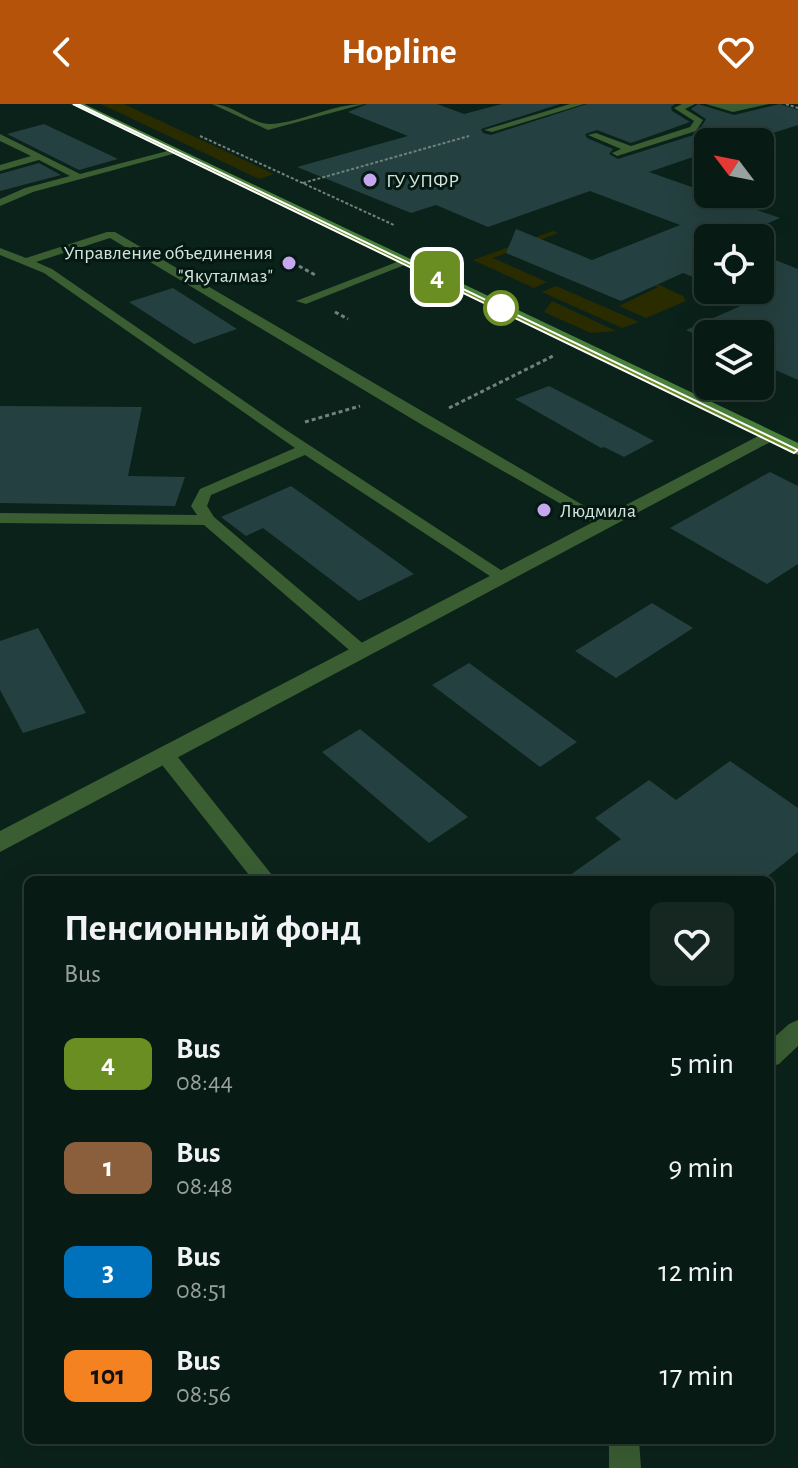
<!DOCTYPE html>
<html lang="en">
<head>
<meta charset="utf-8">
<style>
  body { margin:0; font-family:"Alegreya Sans",sans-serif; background:#162722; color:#f1f3f6; height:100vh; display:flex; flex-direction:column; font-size:30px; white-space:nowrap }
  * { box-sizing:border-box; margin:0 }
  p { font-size:26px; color:#98a1a0 }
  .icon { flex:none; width:44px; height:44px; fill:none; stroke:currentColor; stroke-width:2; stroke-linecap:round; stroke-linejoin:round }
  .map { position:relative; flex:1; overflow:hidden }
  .side { position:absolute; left:24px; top:772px; width:750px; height:568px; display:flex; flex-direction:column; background:#081a14; border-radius:12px; box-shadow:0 8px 32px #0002,0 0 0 2px #293834 }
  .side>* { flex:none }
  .badge { padding:0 16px; border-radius:12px; font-size:28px; line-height:52px }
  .needle { width:52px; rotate:302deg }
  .tools { position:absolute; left:694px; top:24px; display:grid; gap:16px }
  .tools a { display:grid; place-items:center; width:80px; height:80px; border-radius:12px; background:#081a14; box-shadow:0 8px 32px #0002,0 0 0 2px #293834; font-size:40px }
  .map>.badge { position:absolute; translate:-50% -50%; box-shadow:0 0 0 4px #fff }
  .round { display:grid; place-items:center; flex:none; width:84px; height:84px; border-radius:12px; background:#162722 }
  .overview { display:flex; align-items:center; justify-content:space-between; height:136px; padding:0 40px }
  h1 { font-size:38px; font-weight:600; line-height:60px }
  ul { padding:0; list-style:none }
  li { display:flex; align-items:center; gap:24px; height:104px; padding:0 40px }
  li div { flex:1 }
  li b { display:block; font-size:30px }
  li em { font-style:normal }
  li .badge { min-width:88px; font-weight:700; text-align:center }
  header { display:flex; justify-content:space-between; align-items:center; height:104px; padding:0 40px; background:#b45309; color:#fff; font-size:36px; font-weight:600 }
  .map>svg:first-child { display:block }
</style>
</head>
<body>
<header><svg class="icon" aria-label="back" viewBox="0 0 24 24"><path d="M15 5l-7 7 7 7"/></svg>Hopline<svg class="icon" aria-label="heart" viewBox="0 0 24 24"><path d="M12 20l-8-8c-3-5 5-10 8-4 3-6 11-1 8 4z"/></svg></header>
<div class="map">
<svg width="798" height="1364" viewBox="0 0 798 1364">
  <rect width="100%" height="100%" fill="#0b221a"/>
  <path fill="#2a2c00" d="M 101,0 L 124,0 L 274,70 L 259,75 Z
    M 553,127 L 558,129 L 493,154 L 547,178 L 534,184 L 473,156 Z
    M 638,171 L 683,192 L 686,197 L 646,214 L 619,202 L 658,183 L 635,172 Z
    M 556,182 L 639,218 L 622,224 L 542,188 Z
    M 552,197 L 616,227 L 591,229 L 544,208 Z"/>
  <path fill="#254040" d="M 367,0 L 437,0 L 464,10 L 502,0 L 560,0 L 481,25 L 483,29 L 491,31 L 587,0 L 675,0 L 671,3 L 672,7 L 690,18 L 631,39 L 597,26 L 585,30 L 587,34 L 613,45 L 609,50 L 618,55 L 697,30 L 706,15 L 691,5 L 698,0 L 734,11 L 780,0 L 798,6 L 798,21 L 751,36 L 708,38 L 708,48 L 649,68 L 780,114 L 733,134 L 708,134 L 708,179 L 683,169 L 621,197 L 506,149 L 516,125 L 592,156 L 680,121 L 590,87 L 488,123 L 436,101 L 411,109 L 297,63 L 408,32 L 348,8 Z
    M 44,20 L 118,55 L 79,66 L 7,30 Z
    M 39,59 L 61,71 L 0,87 L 0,70 Z
    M 760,150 L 798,165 L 798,276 L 760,259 L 760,230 L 708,230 L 708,236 L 686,226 L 752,197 L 726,186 L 760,186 Z
    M 173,184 L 237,225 L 194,240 L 129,198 Z
    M 549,282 L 586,301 L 654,337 L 624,353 L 604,343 L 601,344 L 515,295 Z
    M 0,302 L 142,303 L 128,372 L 185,373 L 175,402 L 0,399 Z
    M 770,368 L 798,382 L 798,460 L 767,480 L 670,424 Z
    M 291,382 L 318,401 L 414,470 L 359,497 L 263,424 L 246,432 L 221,413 Z
    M 652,499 L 693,524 L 616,574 L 575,547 Z
    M 38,524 L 86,609 L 23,629 L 0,586 L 0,537 Z
    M 469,559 L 577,638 L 540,663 L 432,581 Z
    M 360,625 L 468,713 L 429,739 L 322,648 Z
    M 730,657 L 798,704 L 798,748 L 763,776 L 563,776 L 621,735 L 595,714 L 649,676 L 676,696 Z"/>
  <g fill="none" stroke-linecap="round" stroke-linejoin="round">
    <path stroke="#70827b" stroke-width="2" stroke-dasharray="3 2" stroke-linecap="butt" d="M 786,0 L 798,4
      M 200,32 L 394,121
      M 303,79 L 469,32"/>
    <path stroke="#70827b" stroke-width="3" stroke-dasharray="4 3" stroke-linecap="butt" d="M 299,162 L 317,172
      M 335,208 L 348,215
      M 449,304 L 555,251
      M 305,318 L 360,302"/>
    <path fill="#3a5d32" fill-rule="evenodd" d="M 212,0 C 233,0 251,20 271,20 C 303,18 332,0 364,0 L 268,26 Z
      M 570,0 L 584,0 L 492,28 L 484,26 Z
      M 682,0 L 695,0 L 685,5 L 703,16 L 696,27 L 617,52 L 612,49 L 621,45 L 588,31 L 596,29 L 631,42 L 690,23 L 694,17 L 674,4 Z
      M 706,0 L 769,0 L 733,8 Z
      M 0,30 L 80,70 L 175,45 L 180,48 L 33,88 L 0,102 L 0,95 L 25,84 L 70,72 L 39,56 L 0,67 L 0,61 L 31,52 L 0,37 Z
      M 107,128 L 115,128 L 612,418 L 610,421 L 598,421 L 424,322 L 110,134 L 36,158 L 52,165 L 286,326 L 510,472 L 508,476 L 496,476 L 305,351 L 211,391 L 207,402 L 214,413 L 367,543 L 370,547 L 367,551 L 355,551 L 204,421 L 0,419 L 0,409 L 197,411 L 191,402 L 200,385 L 295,344 L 44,169 L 0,151 L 0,144 L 26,154 Z
      M 402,156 L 412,158 L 306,200 L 296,197 Z
      M 166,645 L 173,647 L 276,776 L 253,776 L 159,657 L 156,652 Z
      M 798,916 L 798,942 L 779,960 L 770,963 L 770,937 L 789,920 Z
      M 609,1336 L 639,1336 L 641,1364 L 609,1364 Z"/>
    <path fill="#3a5d32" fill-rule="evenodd" d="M 768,327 L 774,328 L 777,332 L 774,336 L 0,748 L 0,727 Z"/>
    <path fill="#49813b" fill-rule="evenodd" d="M 71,0 L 84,0 L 798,339 L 798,351 Z"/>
  </g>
  <path fill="#6b8e23" stroke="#fff" stroke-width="2" d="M 73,0 L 78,0 L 798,346 L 794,349 Z"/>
  <g fill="#c7a6f0" stroke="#031911" stroke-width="3">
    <circle cx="370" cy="76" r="8"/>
    <circle cx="289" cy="159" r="8"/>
    <circle cx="544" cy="406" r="8"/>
  </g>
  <circle fill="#fff" stroke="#6b8e23" stroke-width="4" cx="501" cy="204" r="16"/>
  <g text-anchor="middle" stroke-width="6" stroke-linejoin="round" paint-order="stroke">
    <g font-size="20" fill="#d6e3dd" stroke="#031911" text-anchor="start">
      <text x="386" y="83">ГУ УПФР</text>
      <text x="273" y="155" text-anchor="end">Управление объединения<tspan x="273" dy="23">"Якуталмаз"</tspan></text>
      <text x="560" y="413">Людмила</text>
    </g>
  </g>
</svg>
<div class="tools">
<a><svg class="needle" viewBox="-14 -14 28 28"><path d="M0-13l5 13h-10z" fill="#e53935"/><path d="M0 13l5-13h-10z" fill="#98a1a0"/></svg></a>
<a><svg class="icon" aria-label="locate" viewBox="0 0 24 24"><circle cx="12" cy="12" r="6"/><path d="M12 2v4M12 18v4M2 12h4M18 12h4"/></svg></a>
<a><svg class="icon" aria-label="layers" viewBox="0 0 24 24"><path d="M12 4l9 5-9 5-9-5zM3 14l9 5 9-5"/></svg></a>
</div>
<b class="badge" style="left:437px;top:173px;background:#6b8e23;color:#fff">4</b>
<section class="side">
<div class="overview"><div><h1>Пенсионный фонд</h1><p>Bus</p></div><a class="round"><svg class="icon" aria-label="heart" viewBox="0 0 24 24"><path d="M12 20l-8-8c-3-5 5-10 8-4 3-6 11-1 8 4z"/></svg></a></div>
<ul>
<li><span class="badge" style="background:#6b8e23;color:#fff">4</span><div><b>Bus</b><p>08:44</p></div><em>5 min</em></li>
<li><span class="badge" style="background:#8b5e3c;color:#fff">1</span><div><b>Bus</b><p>08:48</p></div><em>9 min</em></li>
<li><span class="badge" style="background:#0072bc;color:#fff">3</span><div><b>Bus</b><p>08:51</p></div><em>12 min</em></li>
<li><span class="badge" style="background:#f58220;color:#111">101</span><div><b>Bus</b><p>08:56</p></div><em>17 min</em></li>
</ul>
</section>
</div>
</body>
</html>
